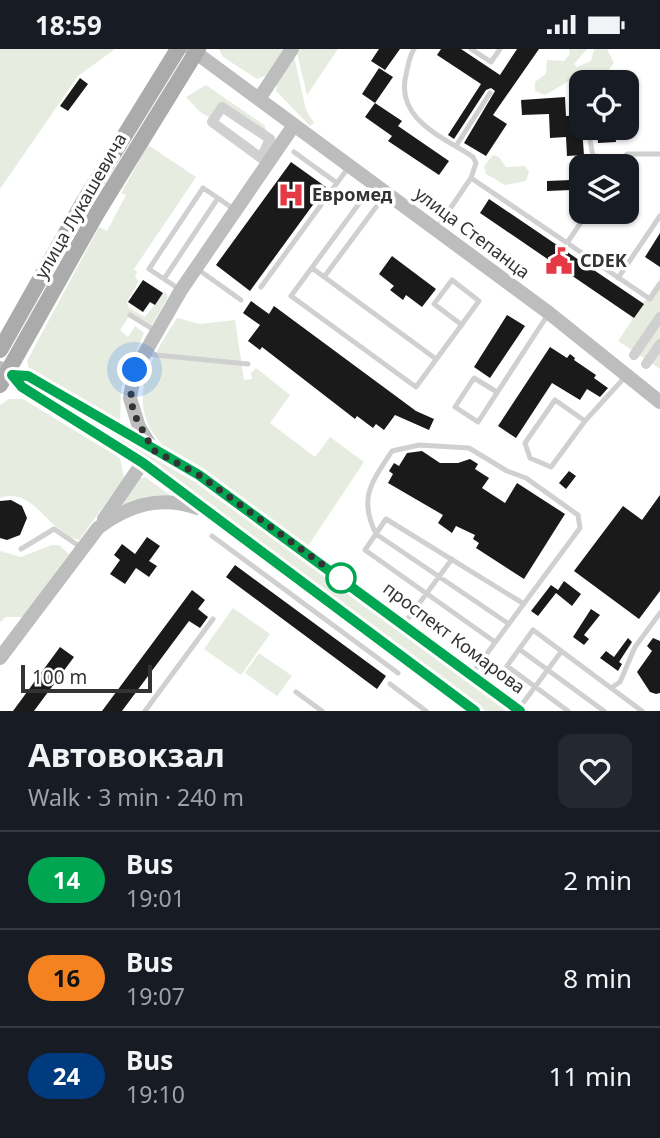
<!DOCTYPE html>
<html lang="en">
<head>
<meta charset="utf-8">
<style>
  body { margin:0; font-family:"Noto Sans",sans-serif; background:#242831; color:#f1f3f6; height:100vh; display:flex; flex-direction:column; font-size:26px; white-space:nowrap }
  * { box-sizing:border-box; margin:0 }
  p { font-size:23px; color:#9ea1a6 }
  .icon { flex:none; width:38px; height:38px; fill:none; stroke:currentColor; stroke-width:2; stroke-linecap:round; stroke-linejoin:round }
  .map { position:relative; height:662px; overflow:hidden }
  .panel { display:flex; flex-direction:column; background:#171b24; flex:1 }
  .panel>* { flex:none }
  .badge { padding:0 14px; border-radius:23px; font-size:24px; line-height:46px }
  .buttons { position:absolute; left:569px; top:21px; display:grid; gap:14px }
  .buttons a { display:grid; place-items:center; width:70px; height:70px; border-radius:14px; background:#171b24; box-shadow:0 2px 5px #0004; font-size:35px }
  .scale { position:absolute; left:21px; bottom:18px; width:131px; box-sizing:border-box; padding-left:7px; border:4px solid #333; border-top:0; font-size:19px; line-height:24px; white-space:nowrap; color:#333; -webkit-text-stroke:5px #fff; paint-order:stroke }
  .you { position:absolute; width:35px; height:35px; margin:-18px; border:5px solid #fff; border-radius:50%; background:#1a73e8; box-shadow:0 0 0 10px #1a73e833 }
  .map>.badge { position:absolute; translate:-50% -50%; box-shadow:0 0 0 4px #fff }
  .round { display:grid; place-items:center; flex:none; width:74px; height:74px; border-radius:14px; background:#242831 }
  .overview { display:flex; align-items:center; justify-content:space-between; height:119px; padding:0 28px }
  h1 { font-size:33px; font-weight:700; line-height:52px }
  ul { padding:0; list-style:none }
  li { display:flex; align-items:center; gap:21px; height:98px; padding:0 28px; border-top:2px solid #363941 }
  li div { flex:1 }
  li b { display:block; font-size:26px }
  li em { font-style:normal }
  li .badge { min-width:77px; font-weight:700; text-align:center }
  .status { display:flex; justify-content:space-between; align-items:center; height:49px; padding:0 35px; background:#171b24; direction:ltr }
  .status svg { height:19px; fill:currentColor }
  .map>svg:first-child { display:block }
</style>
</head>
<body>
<div class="status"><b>18:59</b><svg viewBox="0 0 49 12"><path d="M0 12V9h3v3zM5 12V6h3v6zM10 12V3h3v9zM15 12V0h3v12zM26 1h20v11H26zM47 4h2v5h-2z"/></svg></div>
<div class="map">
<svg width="660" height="662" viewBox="0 0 660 662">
  <rect width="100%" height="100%" fill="#fff"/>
  <path fill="#e6ecdf" d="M 0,0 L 115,0 L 78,27 L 0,140 Z
    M 219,0 L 285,0 L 267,26 L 257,30 L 223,8 Z
    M 300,0 L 338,0 L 307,46 L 297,4 Z
    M 569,0 L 587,0 L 574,15 L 577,18 L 591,12 L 594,0 L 607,0 L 614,14 L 602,29 L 574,29 L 545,46 L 535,42 L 535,33 L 546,25 L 547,11 L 564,12 L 570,5 Z
    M 294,7 L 306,61 L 314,74 L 310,77 L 276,42 L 277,35 Z
    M 206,36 L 264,76 L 268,85 L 223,59 L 214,71 L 200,63 L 186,48 Z
    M 148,96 L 196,128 L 134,220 L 137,223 L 135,228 L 139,232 L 127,253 L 128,258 L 145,268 L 165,242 L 168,248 L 152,276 L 131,264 L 120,281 L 128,288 L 135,277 L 144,284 L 121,339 L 120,374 L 30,325 L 27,312 L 99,178 L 107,182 L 126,146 L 121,144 Z
    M 493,106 L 499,108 L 506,118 L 525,117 L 529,123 L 526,132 L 505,136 L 486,125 L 484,117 Z
    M 627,135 L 638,144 L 620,174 L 617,175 L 605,164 L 626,163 Z
    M 660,229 L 660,320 L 618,292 Z
    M 177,269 L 200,275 L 235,271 L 244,331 L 252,330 L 251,324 L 256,319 L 290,346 L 270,374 L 315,408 L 330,388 L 364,413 L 308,497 L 167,401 C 122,357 148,314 177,269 Z
    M 24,332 L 195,430 L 512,662 L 486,662 L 237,478 Z
    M 9,350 L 23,350 L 120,409 L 124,429 L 79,491 C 48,484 34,437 0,449 L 0,356 Z
    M 145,428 L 177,451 L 138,451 L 122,456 L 137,431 Z
    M 52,496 L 59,496 L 69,505 L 23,568 L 6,568 L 0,573 L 0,502 L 21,508 Z
    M 233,559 L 270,585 L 241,626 L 204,600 Z
    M 259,604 L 292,627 L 277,647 L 245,624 Z"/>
  <path fill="#1a1a1a" d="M 379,0 L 400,0 L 385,21 L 371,12 Z
    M 441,0 L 461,0 L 500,26 L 517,0 L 539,0 L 493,66 L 507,75 L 486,107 L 464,94 L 495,42 L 491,39 L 486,41 L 454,90 L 448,86 L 481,35 L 437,6 Z
    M 379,19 L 393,28 L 375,54 L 362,45 Z
    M 80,29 L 88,35 L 68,62 L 60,57 Z
    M 565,48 L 566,67 L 581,66 L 584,106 L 567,107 L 566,88 L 550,89 L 549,65 L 522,66 L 521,51 Z
    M 375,54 L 402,72 L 398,77 L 449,112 L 439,126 L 388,92 L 392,87 L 365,68 Z
    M 597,79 L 615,79 L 616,93 L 598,94 Z
    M 291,113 L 326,138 L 250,242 L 216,216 Z
    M 571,131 L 571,141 L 547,142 L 547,132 Z
    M 489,150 L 644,255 L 634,269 L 480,164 Z
    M 660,184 L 660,218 L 645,208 Z
    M 392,207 L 436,240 L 422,258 L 406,246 L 403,251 L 390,241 L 394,237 L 379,225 Z
    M 143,231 L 163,244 L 155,256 L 150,253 L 143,263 L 128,253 Z
    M 251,252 L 269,265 L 274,257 L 416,362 L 434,370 L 429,381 L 395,366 L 384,381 L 376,375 L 373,379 L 357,367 L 355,370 L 262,298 L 260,301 L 248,292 L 260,276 L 243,264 Z
    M 507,266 L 525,277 L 490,329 L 474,318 Z
    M 550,298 L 567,309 L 570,305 L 575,309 L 574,311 L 596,326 L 594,329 L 608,339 L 600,348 L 587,340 L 580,351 L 552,334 L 516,389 L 498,377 Z
    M 422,402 L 440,414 L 458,414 L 470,410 L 478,415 L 475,420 L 489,429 L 482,439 L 505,454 L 517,434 L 565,465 L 524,530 L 476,499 L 479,494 L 473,490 L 475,486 L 456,477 L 452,484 L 438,474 L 443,466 L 388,434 L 393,425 L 389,422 L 394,414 L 399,417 L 407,404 Z
    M 569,422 L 576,427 L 566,440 L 559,434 Z
    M 660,446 L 660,542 L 639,570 L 574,522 L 623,457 L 642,471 Z
    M 11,451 L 22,457 L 27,469 L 20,486 L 7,491 L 0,489 L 0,452 Z
    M 147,488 L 160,497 L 149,512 L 157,517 L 149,528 L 136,519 L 125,535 L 110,525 L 120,511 L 114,506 L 122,495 L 135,505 Z
    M 235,516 L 386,627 L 377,640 L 226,528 Z
    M 564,532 L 581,545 L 572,557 L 556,544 L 538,567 L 531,562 L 551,536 L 558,541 Z
    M 192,541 L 205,551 L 198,560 L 208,568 L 200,579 L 189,572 L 122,662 L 102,662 Z
    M 591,560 L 600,566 L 584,586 L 589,590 L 584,596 L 573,588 Z
    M 628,589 L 632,593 L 619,613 L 622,615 L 618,622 L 600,609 L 606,602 L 614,608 Z
    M 653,589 L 660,592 L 660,644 L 656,645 L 650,643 L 637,623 L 652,602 L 647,597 Z
    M 60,598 L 74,608 L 34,662 L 13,662 Z"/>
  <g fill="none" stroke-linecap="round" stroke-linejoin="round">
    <path stroke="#d0d0d0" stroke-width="5" d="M 414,0 C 409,8 408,17 406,26 C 395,70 443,88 473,108 L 476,114 L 471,129 L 437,179
      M 471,0 L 491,13 L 500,0
      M 589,86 L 593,107 L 615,109 L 621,114
      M 456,97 L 490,44
      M 294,103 L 337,134
      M 618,117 L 627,105 L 660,105
      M 471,129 L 650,250 L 660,235
      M 372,137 L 291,247 L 416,338 L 479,252 L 452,231 L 434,255 L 462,276
      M 567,194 L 588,163
      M 196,219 L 241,251
      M 312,219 L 436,310
      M 324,228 L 385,146
      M 618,229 L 660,167
      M 164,230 L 149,220 L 203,139 L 218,149
      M 261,238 L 348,119
      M 179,240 L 164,230 L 218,149 L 235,161
      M 130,266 L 156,282
      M 146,305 L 248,315
      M 497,343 L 474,329 L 455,358 L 478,373 L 549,264
      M 585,372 L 555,351 L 525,394 L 530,409 L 551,418 L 585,372 L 625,328
      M 212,487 L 398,624
      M 21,500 L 54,480 L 82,499
      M 404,575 L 452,510
      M 495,593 L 365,501 L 386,470 L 524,555
      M 519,600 L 604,662
      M 471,626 L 580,479 L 578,466 L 526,429 L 507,422 L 469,399 L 419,396 L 392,402 C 372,433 358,448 376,485 L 509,575
      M 390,635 L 426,662
      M 611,639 L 620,633 L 635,598 L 660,564
      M 296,643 L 322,662
      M 520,658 L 561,603
      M 145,662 L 213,570
      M 568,662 L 507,617 L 533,581 L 642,662"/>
    <path stroke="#d0d0d0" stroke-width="10" d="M 222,58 L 270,90 L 261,109 L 212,73 Z
      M 634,306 L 660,268
      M 646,315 L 660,295"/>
    <path stroke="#bdbdbd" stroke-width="14" d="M 191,0 L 549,264 L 660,353
      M 259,50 L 292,0
      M 0,319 L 12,326 L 21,338 L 143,413 L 475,662
      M 12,326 L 28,327 L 199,426 L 520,662
      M 152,399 L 139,378 L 130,349 L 135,321 L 181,241 L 294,76
      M 104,470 L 143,413
      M 0,609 L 98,479 C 128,456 160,446 197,459"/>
    <path stroke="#ababab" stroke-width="16" d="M 0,301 L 83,154 L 178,0
      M 0,336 L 97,164 L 198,0"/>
  </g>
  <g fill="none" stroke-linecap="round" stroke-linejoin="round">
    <defs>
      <path id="line" d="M 475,662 L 143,414 L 22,338 L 12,326 L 28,327 L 199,426 L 520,662"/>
    </defs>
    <use href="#line" stroke="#fff" stroke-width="16"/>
    <use href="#line" stroke="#00a651" stroke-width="10"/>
    <path stroke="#333" stroke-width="7" stroke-dasharray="0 12.6" d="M 135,321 L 130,335 L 133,363 L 153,401 L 199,426 L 341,529"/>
  </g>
  <defs>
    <symbol id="hospital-bare" viewBox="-9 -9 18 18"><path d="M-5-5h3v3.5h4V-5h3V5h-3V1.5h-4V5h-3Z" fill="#e63946" stroke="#fff" stroke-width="2.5" paint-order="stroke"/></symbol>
    <symbol id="civic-bare" viewBox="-9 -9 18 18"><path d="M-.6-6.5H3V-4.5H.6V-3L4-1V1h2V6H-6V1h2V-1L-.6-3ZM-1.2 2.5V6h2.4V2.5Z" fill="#e63946" stroke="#fff" stroke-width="2.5" paint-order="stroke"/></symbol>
  </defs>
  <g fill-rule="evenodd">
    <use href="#hospital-bare" x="272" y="127" width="38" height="38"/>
    <use href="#civic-bare" x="540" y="193" width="38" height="38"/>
  </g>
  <circle fill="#fff" stroke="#00a651" stroke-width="3.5" cx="341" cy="529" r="14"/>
  <g text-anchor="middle" stroke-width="7" stroke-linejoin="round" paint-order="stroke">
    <g font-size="18" font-weight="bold" fill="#333" stroke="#fff" text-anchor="start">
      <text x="312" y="152">Евромед</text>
      <text x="580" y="218">CDEK</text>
    </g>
    <g font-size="18" fill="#333" stroke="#fff">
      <text transform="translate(81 157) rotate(-60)" y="6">улица Лукашевича</text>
      <text transform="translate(472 184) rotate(37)" y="6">улица Степанца</text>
      <text transform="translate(454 589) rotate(37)" y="6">проспект Комарова</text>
    </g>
  </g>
</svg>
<div class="buttons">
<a><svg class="icon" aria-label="locate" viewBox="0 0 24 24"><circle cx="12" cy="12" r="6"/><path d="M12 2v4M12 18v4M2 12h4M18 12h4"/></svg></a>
<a><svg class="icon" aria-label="layers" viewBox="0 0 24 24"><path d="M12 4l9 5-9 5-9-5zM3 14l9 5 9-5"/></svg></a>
</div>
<div class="scale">100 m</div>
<div class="you" style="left:135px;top:321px"></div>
</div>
<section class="panel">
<div class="overview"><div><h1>Автовокзал</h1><p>Walk · 3 min · 240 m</p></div><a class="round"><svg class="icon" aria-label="heart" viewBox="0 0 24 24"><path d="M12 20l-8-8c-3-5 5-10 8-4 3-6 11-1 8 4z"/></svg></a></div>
<ul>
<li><span class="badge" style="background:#00a651;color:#fff">14</span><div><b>Bus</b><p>19:01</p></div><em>2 min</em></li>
<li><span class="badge" style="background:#f58220;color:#111">16</span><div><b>Bus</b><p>19:07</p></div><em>8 min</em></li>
<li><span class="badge" style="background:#003b80;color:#fff">24</span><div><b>Bus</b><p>19:10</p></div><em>11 min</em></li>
</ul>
</section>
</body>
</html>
